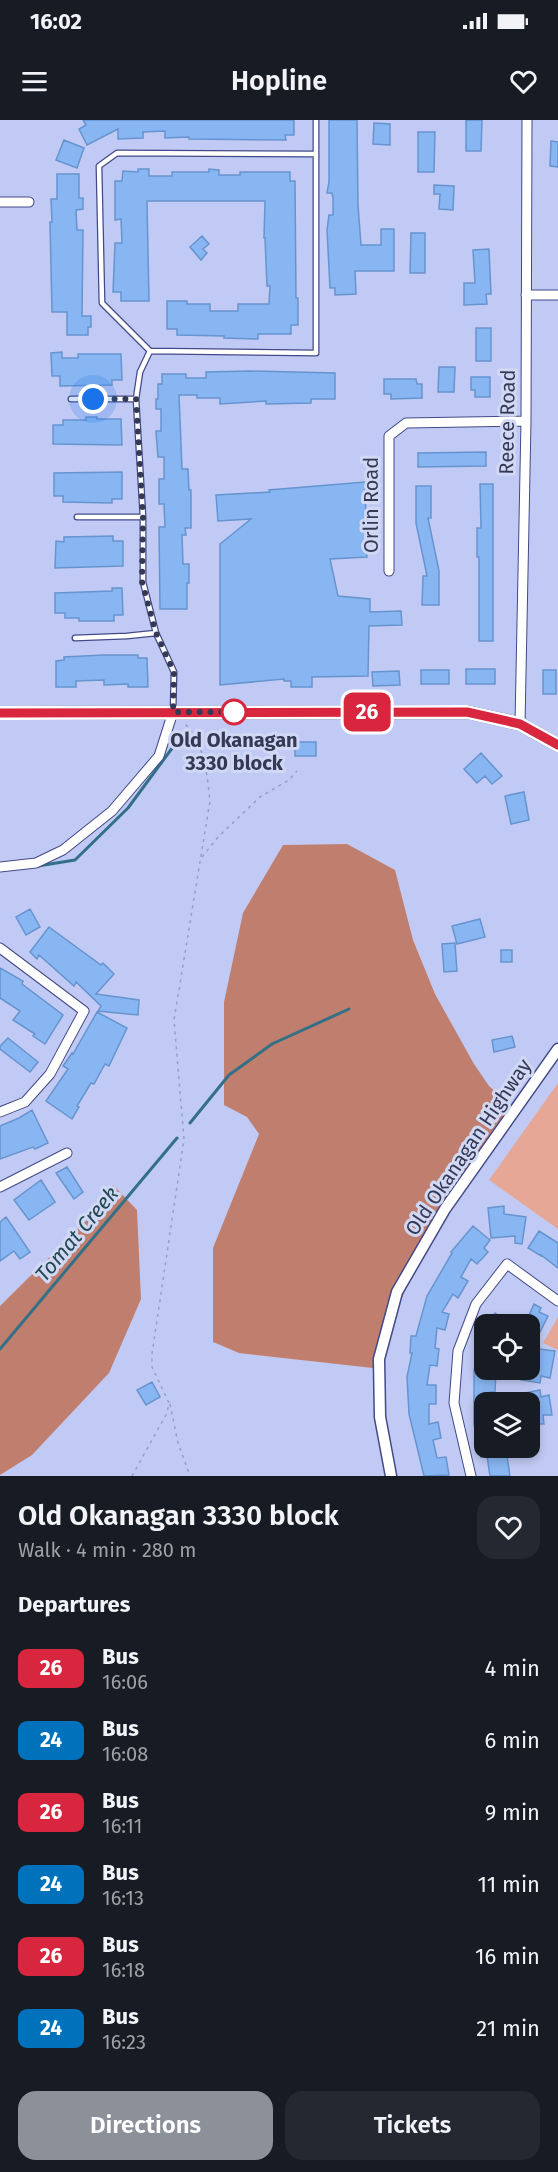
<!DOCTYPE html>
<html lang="en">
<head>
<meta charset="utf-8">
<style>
  body { margin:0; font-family:"Fira Sans",sans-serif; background:#242831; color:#f1f3f6; height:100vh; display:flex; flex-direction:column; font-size:22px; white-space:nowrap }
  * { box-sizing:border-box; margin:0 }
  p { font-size:20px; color:#9ea1a6 }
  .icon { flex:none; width:33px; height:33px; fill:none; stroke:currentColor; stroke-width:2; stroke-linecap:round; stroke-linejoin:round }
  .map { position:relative; height:1356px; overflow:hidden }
  .sheet { display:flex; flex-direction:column; background:#171b24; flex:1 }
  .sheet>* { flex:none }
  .badge { padding:0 12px; border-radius:9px; font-size:21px; line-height:39px }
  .controls { position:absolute; left:474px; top:1194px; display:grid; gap:12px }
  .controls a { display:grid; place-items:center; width:66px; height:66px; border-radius:12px; background:#171b24; box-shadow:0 3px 9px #0003; font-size:30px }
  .you { position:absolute; width:30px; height:30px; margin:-15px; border:4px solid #fff; border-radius:50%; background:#1a73e8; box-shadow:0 0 0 9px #1a73e833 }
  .map>.badge { position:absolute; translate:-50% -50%; box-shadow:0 0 0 3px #fff }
  h2 { padding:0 18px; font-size:22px; line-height:54px }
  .round { display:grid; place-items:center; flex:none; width:63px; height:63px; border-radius:18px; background:#242831 }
  .overview { display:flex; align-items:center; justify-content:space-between; height:102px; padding:0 18px }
  h1 { font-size:28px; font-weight:600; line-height:45px }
  .primary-button { display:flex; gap:12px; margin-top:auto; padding:12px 18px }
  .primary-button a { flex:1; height:69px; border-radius:18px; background:#8c9099; color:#fff; font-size:24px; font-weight:600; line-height:69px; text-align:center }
  .primary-button a+a { background:#242831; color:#f1f3f6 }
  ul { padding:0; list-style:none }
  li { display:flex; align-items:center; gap:18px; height:72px; padding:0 18px }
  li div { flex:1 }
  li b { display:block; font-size:22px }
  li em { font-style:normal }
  li .badge { min-width:66px; font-weight:700; text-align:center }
  .status { display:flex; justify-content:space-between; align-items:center; height:42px; padding:0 30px; background:#171b24; direction:ltr }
  .status svg { height:16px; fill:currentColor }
  header { display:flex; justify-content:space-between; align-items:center; height:78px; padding:0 18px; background:#171b24; font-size:27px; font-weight:600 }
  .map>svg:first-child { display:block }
</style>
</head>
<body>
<div class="status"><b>16:02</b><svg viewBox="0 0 49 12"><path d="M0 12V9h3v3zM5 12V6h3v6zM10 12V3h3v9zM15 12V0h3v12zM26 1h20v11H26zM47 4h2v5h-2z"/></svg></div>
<header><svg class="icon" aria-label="menu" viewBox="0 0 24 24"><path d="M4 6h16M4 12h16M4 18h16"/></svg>Hopline<svg class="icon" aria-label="heart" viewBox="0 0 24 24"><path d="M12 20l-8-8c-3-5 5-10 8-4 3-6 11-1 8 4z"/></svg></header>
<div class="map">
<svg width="558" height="1356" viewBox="0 0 558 1356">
  <rect width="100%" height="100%" fill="#c1caf4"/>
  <path fill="#e6a796" d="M 558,963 L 558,1109 L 489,1060 Z
    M 558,1197 L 558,1230 L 543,1223 Z"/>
  <path fill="#c07f6e" d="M 347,724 L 395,750 L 413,820 L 435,874 L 474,944 L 489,966 L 516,989 L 420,1136 L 388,1210 L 382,1249 L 239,1233 L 213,1222 L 213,1128 L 259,1014 L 247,997 L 224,985 L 224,882 L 243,793 L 283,725 Z
    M 113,1065 L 137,1090 L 141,1179 L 109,1253 L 32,1335 L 0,1355 L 0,1186 L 93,1094 L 105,1069 Z"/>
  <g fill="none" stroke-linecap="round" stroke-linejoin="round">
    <path stroke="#337087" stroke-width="3" d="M 38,746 L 75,740 L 128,688 L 173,627
      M 190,1003 L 229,955 L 272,924 L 349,889
      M 0,1229 L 177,1018"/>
  </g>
  <path fill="#88b6f2" stroke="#6794ce" stroke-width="1.5" d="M 83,0 L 294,0 L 294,15 L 285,15 L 286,20 L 189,19 L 189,17 L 165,18 L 165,11 L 143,12 L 143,18 L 118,19 L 118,9 L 87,25 L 79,9 L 86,5 Z
    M 329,0 L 357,0 L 358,85 L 361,125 L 381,125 L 381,109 L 394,109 L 394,151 L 355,151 L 356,174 L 335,175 L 335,168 L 330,168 L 327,110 L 329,95 L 333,95 L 333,78 L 332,73 L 327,73 L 329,62 Z
    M 466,0 L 482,0 L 481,31 L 466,31 Z
    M 374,3 L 390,4 L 390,25 L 373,24 Z
    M 418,12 L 435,12 L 434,52 L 418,52 Z
    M 64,20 L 84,28 L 77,48 L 56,40 Z
    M 551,21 L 558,22 L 558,47 L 550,46 Z
    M 138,49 L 149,49 L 149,56 L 172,56 L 172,52 L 209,52 L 209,49 L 219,50 L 219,55 L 240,55 L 240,52 L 290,52 L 290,61 L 295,61 L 296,178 L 298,178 L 298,205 L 291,205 L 291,214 L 258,214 L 258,219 L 224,218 L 224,216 L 177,215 L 177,209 L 167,209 L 167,181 L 187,181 L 187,184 L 210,184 L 210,191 L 238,191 L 238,184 L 269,184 L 270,166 L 267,166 L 265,118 L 264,118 L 265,81 L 147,81 L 149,181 L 121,181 L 121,172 L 113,172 L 115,123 L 122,123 L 121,99 L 115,100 L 115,61 L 122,61 L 123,51 L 138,52 Z
    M 57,54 L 79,54 L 79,78 L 83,78 L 83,89 L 76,90 L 77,110 L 83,110 L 82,196 L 91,196 L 91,207 L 88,207 L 88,215 L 67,215 L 67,192 L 52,192 L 50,102 L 52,102 L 51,79 L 57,79 Z
    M 434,65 L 454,66 L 453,90 L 439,89 L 440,74 L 434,74 Z
    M 411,113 L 425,113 L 425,153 L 410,153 Z
    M 202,116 L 209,124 L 203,129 L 207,133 L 201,140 L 190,127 Z
    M 489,129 L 491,174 L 486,174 L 487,184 L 464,185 L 464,163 L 475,163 L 473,130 Z
    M 476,208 L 491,208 L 491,241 L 476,241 Z
    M 62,232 L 62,238 L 78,238 L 78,234 L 121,234 L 122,260 L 112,260 L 112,265 L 60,266 L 60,256 L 52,256 L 51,233 Z
    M 439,247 L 455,247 L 454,272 L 438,272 Z
    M 249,251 L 335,253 L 335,279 L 311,279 L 311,283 L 266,284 L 266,281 L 220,284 L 220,278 L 197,278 L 197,275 L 179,275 L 182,349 L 188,349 L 189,370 L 191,370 L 191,408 L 185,408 L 186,415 L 182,415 L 183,444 L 189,444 L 189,463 L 187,463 L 187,489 L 160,489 L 159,407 L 165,407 L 164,384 L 159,384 L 159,359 L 164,359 L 164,337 L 158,337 L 156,311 L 161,311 L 161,289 L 156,289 L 156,279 L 158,279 L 158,264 L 162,264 L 162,254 L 186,254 L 186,258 L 206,258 L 206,252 Z
    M 471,257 L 490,257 L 490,277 L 475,277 L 475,270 L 471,270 Z
    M 384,259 L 416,259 L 417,264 L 422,264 L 422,278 L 391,279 L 391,274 L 384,274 Z
    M 86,297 L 97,297 L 97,299 L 121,299 L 122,325 L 53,324 L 53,305 L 63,305 L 63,300 L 86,300 Z
    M 486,332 L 486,346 L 418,347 L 418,333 Z
    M 122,352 L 122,379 L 112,379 L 112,383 L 63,382 L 63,376 L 54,376 L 54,353 Z
    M 365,362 L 367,437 L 330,439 L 338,476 L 370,479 L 370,492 L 401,491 L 402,505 L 369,506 L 368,556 L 312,557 L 312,567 L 291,567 L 291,561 L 284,561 L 284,559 L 220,565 L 220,424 L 251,399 L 218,401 L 216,375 L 270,372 L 269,370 Z
    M 480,364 L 493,364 L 493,521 L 479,521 L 479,437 L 477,437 L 477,408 L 481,408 Z
    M 416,366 L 431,366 L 431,398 L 428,398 L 439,451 L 439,485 L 422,485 L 423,456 L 427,456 L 416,403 Z
    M 113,416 L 113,421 L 123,421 L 123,446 L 55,448 L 56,421 L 64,422 L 64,417 Z
    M 112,468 L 122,468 L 123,495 L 114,495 L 114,501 L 79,501 L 79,498 L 65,498 L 65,493 L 55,493 L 55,473 L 112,471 Z
    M 104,535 L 138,535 L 138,538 L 147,538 L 148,567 L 128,567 L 128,564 L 104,565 L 104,560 L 76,561 L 76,567 L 56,567 L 56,541 L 64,540 L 64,537 Z
    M 466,549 L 495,549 L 495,564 L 466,564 Z
    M 421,550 L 449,550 L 449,564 L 421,564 Z
    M 543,550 L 556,550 L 556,574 L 543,574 Z
    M 399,551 L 400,565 L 373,566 L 372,552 Z
    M 295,622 L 316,622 L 316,636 L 295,636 Z
    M 481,633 L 502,656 L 492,664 L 485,656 L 477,663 L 464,649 Z
    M 524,672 L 529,700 L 511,704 L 505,676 Z
    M 30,789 L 40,807 L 26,815 L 16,797 Z
    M 480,799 L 485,817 L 457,824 L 452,806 Z
    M 49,807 L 101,845 L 103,843 L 114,854 L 96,874 L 139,880 L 138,895 L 98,891 L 101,886 L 76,862 L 74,866 L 39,835 L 37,839 L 30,832 Z
    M 455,823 L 457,851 L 444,852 L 442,824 Z
    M 501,830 L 512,830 L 512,842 L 501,842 Z
    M 0,848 L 23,861 L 22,864 L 63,895 L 45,924 L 33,916 L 35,914 L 13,900 L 20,891 L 0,878 Z
    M 97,892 L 127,908 L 109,946 L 105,944 L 94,964 L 91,963 L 77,986 L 79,987 L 72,999 L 46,981 L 68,949 L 63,946 L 72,933 L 73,934 Z
    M 512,916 L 515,927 L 494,932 L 492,920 Z
    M 8,918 L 38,942 L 30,952 L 0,929 L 0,926 Z
    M 32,990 L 48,1023 L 35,1029 L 33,1027 L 0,1039 L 0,1006 L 19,998 Z
    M 67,1047 L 83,1072 L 74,1079 L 56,1053 Z
    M 41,1060 L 55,1082 L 29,1100 L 14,1080 Z
    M 504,1086 L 504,1094 L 526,1097 L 522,1124 L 515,1123 L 515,1116 L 491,1118 L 488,1088 Z
    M 6,1097 L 30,1132 L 20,1139 L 14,1131 L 0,1141 L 0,1102 Z
    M 473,1106 L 490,1120 L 484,1128 L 488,1132 L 477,1144 L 471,1139 L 461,1157 L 468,1161 L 458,1178 L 453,1174 L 442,1192 L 449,1194 L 445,1210 L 437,1208 L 435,1228 L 439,1229 L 437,1246 L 430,1245 L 427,1265 L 436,1265 L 436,1284 L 429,1284 L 429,1304 L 438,1302 L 441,1318 L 433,1320 L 437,1338 L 446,1337 L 449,1355 L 424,1356 L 409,1294 L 407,1257 L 412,1233 L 410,1233 L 411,1216 L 416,1216 L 427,1176 L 452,1133 L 451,1132 Z
    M 539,1111 L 558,1123 L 558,1148 L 541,1135 L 541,1136 L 528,1128 Z
    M 534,1184 L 541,1188 L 539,1192 L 548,1196 L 540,1212 L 530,1207 L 530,1204 L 525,1204 Z
    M 495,1193 L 511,1204 L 487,1204 Z
    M 481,1212 L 484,1212 L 484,1250 L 496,1250 L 495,1272 L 490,1272 L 491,1282 L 484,1282 L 484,1328 L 506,1328 L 507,1329 L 500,1331 L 502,1336 L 507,1336 L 510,1356 L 490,1356 L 487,1336 L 481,1337 L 478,1328 L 481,1328 L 474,1305 L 474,1251 Z
    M 530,1228 L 555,1231 L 550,1258 L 541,1256 L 540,1263 L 521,1260 L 523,1250 L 530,1250 Z
    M 152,1262 L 160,1277 L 146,1285 L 137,1270 Z
    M 540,1270 L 541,1277 L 549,1275 L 552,1295 L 543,1295 L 544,1304 L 530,1304 L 530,1282 L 521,1282 L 520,1274 Z"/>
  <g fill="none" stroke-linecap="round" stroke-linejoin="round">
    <defs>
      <path id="service" d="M 316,0 L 316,233 L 150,231 L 102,183 L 99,46 L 117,33 L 316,34
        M 150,231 L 140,252 L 136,279 L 143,397 L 143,462 L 156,513 L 174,552 L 173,592
        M 71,279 L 136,279
        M 77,397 L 143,397
        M 75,518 L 127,516 L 156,513"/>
      <path id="minor" d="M 0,82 L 29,82
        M 526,175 L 558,175
        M 389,451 L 389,316 L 406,303 L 526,301
        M 520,604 L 526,301 L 527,0
        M 0,747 L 36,743 L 63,730 L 112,691 L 159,636 L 173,592
        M 0,828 L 84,891 L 50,954 L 25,982 L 0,992
        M 0,1067 L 67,1033
        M 471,1356 L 454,1283 L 458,1231 L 476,1184 L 507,1144 L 558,1181"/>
      <path id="tertiary" d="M 391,1356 L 380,1297 L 379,1239 L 397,1172 L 445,1089 L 558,929"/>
      <path id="secondary" d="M 0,593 L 467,592 L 520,604 L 558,625"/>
    </defs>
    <use href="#service" stroke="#424a87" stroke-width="7"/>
    <use href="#minor" stroke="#424a87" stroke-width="11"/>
    <use href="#tertiary" stroke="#424a87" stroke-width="13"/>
    <use href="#secondary" stroke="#424a87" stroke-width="14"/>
    <path stroke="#969ec4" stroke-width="1.5" stroke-dasharray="3 4.5" stroke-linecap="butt" d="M 202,737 L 218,717 L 260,677 L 289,660 L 297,651
      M 170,1284 L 178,1323 L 190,1356
      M 132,1356 L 167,1293 L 169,1283 L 152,1247 L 152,1234 L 184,1019 L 174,900 L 210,681 C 207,655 205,623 184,603"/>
    <use href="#service" stroke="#fff" stroke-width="4.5"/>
    <use href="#minor" stroke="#fff" stroke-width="9"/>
    <use href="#tertiary" stroke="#fff" stroke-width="10"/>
    <use href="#secondary" stroke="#fff" stroke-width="12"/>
  </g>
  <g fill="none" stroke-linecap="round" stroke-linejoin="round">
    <defs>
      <path id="line" d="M 0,593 L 467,592 L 520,604 L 558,625"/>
    </defs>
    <use href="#line" stroke="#fff" stroke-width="14"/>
    <use href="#line" stroke="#d7263d" stroke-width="9"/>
    <path stroke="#343956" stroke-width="6" stroke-dasharray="0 10.8" d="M 93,279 L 136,279 L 143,397 L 142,462 L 156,513 L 174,552 L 173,592 L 242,592 L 234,592"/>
  </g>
  <circle fill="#fff" stroke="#d7263d" stroke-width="3" cx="234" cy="592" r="12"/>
  <g text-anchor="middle" stroke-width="6" stroke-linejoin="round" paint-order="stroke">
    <g font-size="20" fill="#343956" stroke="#d1d8f4">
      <text transform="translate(507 302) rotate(-89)" y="7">Reece Road</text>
      <text transform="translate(371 385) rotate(-90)" y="7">Orlin Road</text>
      <text transform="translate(468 1027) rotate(-56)" y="7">Old Okanagan Highway</text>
    </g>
    <g font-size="20" font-weight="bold" fill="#343956" stroke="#d1d8f4">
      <text x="234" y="627">Old Okanagan<tspan x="234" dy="23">3330 block</tspan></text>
    </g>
    <g font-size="21" font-style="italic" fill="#224851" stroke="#d1d8f4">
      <text transform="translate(77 1114) rotate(-50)" y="7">Tomat Creek</text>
    </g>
  </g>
</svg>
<div class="controls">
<a><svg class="icon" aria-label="locate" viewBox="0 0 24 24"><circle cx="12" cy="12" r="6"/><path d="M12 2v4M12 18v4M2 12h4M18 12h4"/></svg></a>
<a><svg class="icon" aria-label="layers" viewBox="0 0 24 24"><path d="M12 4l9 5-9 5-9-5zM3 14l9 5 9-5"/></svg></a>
</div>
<div class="you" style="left:93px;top:279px"></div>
<b class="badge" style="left:367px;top:592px;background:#d7263d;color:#fff">26</b>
</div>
<section class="sheet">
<div class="overview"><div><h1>Old Okanagan 3330 block</h1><p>Walk · 4 min · 280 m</p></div><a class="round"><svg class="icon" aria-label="heart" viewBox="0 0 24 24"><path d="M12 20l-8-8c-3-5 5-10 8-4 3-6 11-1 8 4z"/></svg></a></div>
<h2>Departures</h2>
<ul>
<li><span class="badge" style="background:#d7263d;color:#fff">26</span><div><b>Bus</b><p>16:06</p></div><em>4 min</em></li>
<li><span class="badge" style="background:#0072bc;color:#fff">24</span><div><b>Bus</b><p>16:08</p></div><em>6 min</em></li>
<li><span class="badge" style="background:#d7263d;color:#fff">26</span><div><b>Bus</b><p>16:11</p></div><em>9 min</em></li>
<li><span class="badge" style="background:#0072bc;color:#fff">24</span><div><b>Bus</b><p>16:13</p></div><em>11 min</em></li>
<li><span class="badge" style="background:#d7263d;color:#fff">26</span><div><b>Bus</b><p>16:18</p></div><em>16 min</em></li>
<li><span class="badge" style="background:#0072bc;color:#fff">24</span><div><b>Bus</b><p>16:23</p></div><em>21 min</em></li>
</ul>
<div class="primary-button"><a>Directions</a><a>Tickets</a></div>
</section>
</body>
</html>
